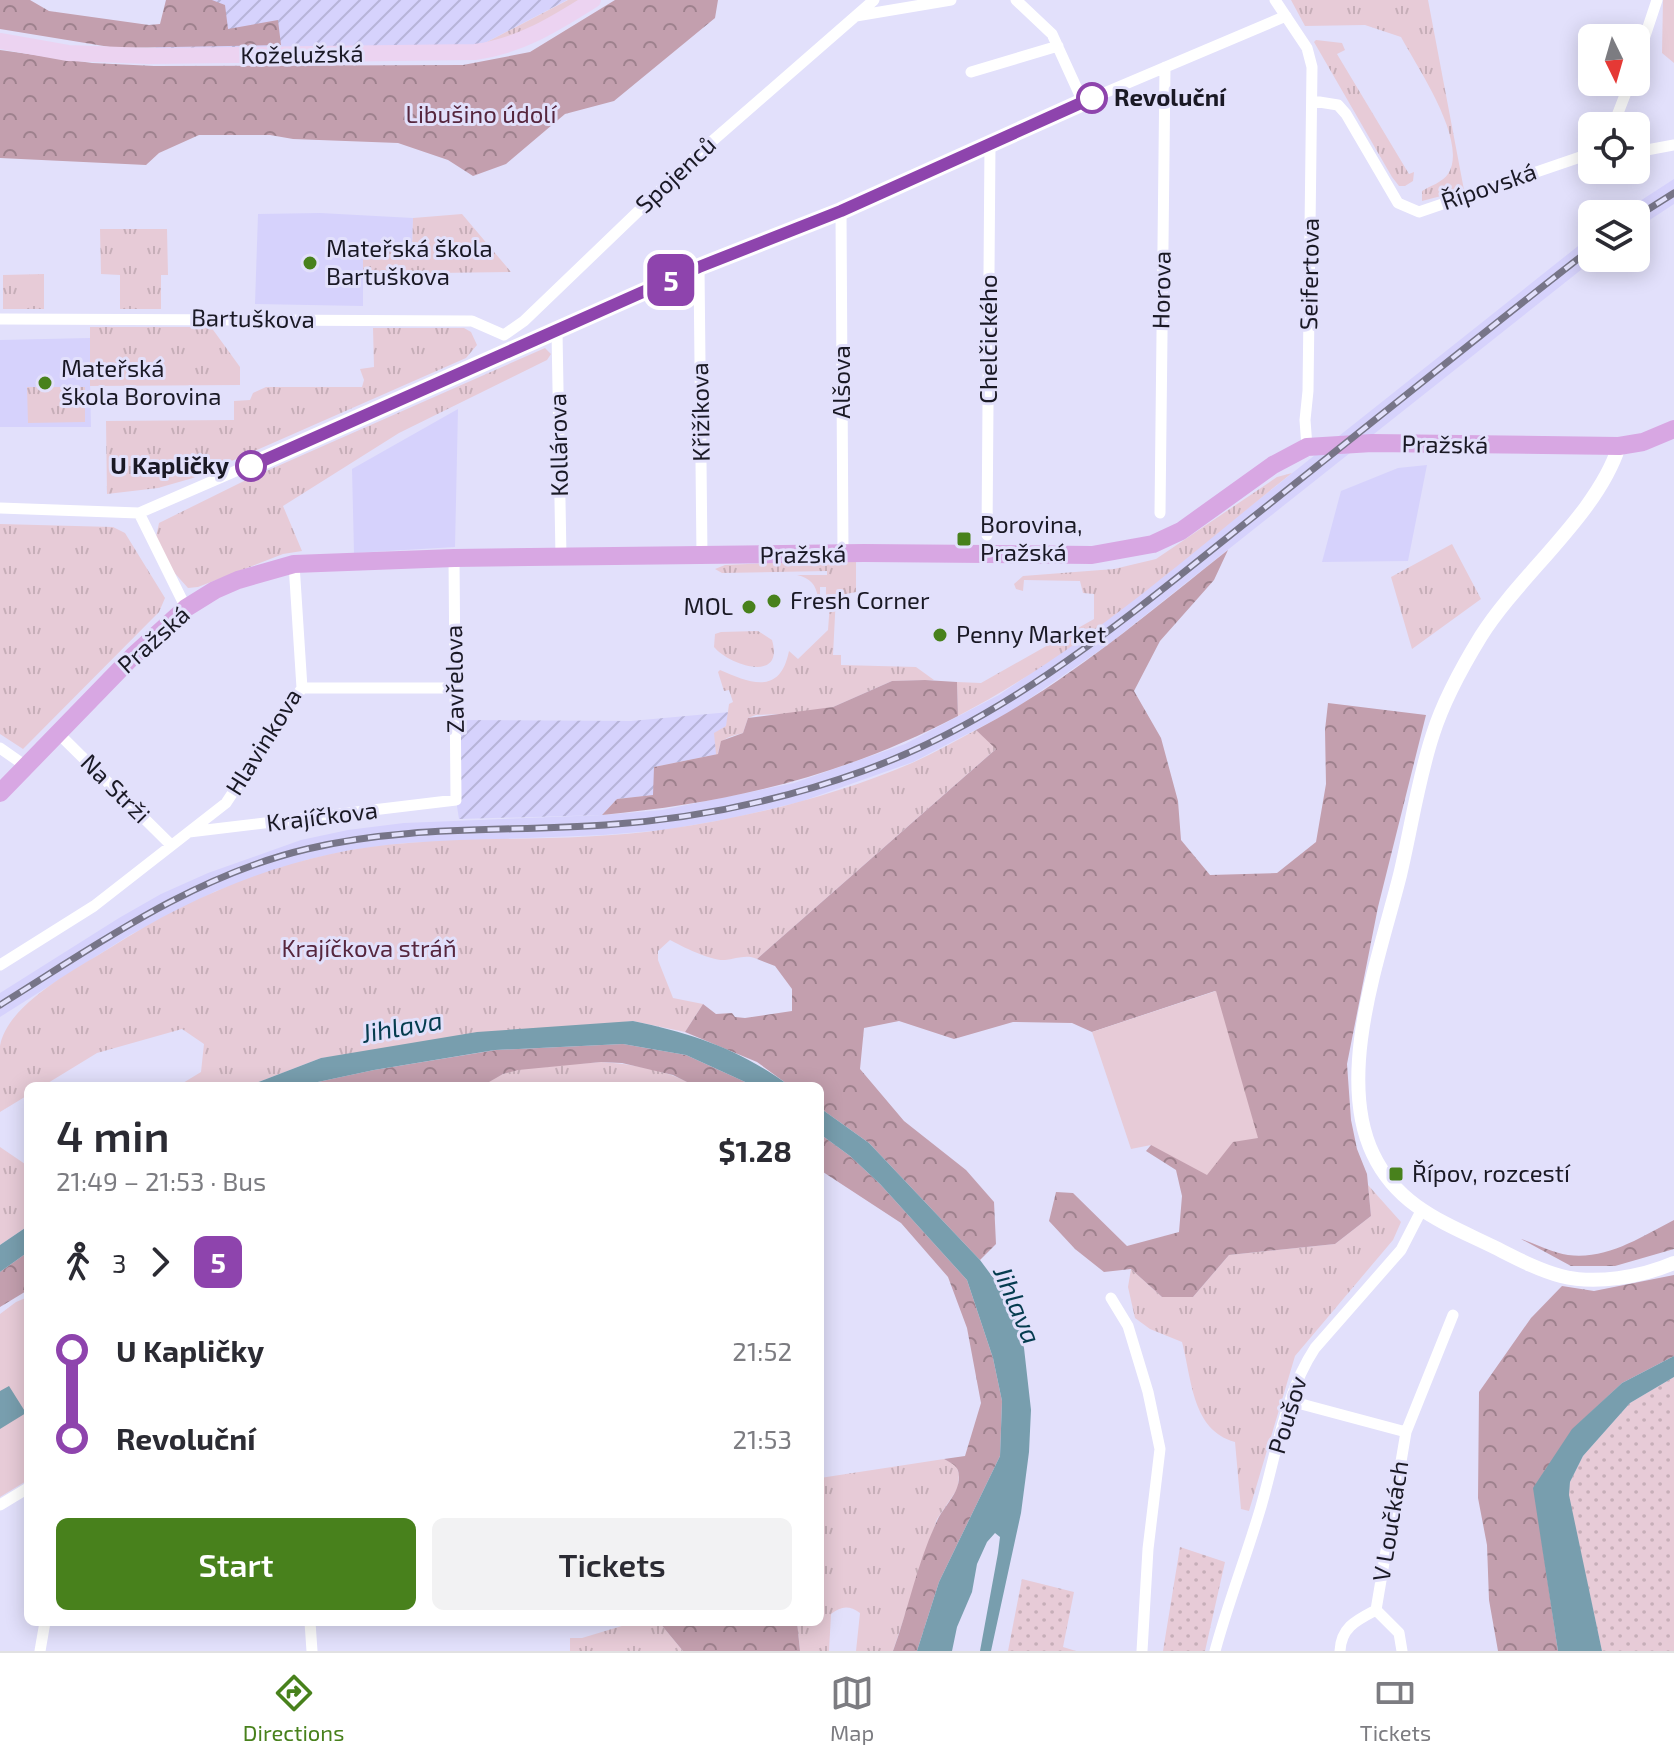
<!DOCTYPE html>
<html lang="en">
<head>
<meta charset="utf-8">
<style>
  body { margin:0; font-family:"Exo 2",sans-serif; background:#f2f2f3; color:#2b2b33; height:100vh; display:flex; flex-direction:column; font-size:30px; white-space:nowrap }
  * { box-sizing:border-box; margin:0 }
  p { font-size:26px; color:#7c7c81 }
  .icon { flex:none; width:44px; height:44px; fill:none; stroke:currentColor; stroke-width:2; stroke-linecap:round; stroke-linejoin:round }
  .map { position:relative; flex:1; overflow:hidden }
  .drawer { position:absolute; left:24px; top:1082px; width:800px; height:544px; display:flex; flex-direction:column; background:#fff; border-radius:12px; box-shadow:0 4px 20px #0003 }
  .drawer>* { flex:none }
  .badge { padding:0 16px; border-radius:12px; font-size:28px; line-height:52px }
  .needle { width:52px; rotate:175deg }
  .fabs { position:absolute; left:1578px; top:24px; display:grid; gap:16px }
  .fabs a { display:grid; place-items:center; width:72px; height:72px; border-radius:12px; background:#fff; box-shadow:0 4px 20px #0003; font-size:40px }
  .map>.badge { position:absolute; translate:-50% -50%; box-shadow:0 0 0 4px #fff }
  .legs { display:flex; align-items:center; gap:12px; height:88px; padding:0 32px; font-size:26px }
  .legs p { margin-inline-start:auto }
  .overview { display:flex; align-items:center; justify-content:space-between; height:136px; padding:0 32px }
  h1 { font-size:44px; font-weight:600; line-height:60px }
  .button { display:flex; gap:16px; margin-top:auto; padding:16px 32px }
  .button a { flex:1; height:92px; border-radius:12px; background:#48811c; color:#fff; font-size:32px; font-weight:600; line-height:92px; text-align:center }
  .button a+a { background:#f2f2f3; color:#2b2b33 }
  ul { padding:0 32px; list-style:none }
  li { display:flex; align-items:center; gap:28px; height:88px; font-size:30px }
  li i { display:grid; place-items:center; width:12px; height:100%; margin:0 10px; background:currentColor }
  li i::after { content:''; width:20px; height:20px; margin:-10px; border:6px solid; border-radius:50%; background:#fff }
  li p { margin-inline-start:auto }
  li:first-child i { background:linear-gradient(#0000 50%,currentColor 0) }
  li:last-child i { background:linear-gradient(currentColor 50%,#0000 0) }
  .tabs { display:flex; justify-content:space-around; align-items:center; height:112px; border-top:2px solid #e1e1e2; background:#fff; font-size:22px; color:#7c7c81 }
  .tabs a { display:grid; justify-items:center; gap:4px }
  .tabs .active { color:#48811c }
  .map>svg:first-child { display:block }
</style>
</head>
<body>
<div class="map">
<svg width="1674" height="1651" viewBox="0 0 1674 1651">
  <defs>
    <pattern id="industrial-furrows" width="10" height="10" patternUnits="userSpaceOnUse" patternTransform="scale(2)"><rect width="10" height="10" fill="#d6d2fc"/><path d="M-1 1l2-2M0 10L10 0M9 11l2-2" fill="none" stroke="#b7b4d8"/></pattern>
    <pattern id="grass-tufts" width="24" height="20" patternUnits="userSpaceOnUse" patternTransform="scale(2)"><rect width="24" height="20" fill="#e7cbd7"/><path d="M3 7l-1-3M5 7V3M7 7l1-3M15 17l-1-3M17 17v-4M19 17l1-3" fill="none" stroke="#c6aeb8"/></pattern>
    <pattern id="forest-crowns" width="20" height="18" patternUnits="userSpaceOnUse" patternTransform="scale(2)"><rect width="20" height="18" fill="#c39fae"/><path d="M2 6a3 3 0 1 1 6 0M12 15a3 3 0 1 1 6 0" fill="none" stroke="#9e818d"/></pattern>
    <pattern id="garden-dots" width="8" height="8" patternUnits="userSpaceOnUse" patternTransform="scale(2)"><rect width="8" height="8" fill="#e7cbd7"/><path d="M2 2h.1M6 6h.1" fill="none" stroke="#c6aeb8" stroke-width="1.8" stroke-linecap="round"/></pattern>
  </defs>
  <rect width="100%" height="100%" fill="#e2e0fb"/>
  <path fill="#d6d2fc" d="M 1674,179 L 1674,204 L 1636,229 L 1636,214 L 1620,214 Z
    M 320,213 L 413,218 L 412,251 L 363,252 L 363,306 L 255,304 L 258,214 Z
    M 1592,235 L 1592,258 L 1596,258 L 1109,644 L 1010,712 L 913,762 L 800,802 L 733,818 L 665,830 L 603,835 L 405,843 L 351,850 L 306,860 L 216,891 L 130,935 L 0,1017 L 0,993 L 119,918 L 161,894 L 208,873 L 301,840 L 348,830 L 404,823 L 602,815 L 662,810 L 794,783 L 905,744 L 999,695 L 1097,628 Z
    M 90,338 L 90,366 L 100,366 L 100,379 L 90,380 L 91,427 L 0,427 L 0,340 Z
    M 458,409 L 455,547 L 354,553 L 352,469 Z
    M 1427,465 L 1408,561 L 1322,562 L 1341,491 L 1398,468 Z"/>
  <path fill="url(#industrial-furrows)" d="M 166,0 L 567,0 L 462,55 L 154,56 Z
    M 730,712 L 718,754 L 654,767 L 654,795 L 617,799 L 602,815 L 459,819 L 456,800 L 455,720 L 631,721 Z"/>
  <path fill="url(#grass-tufts)" d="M 568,0 L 596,0 L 527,43 L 462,55 Z
    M 1291,0 L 1428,0 L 1464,190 L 1422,201 L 1422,191 C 1430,186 1443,182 1448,174 C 1469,142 1417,67 1401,37 L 1365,25 L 1305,26 Z
    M 1316,40 L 1342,43 L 1345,50 L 1337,54 L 1409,174 L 1414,172 L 1413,181 L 1405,186 L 1399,186 L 1392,177 L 1314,42 Z
    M 462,214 L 511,272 L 363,274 L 363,252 L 412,251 L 413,218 Z
    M 100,229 L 167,229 L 168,275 L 161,275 L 161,309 L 120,309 L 120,275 L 101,274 Z
    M 44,274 L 44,309 L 3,309 L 3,275 Z
    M 90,327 L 211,327 L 240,367 L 240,385 L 90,386 L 90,379 L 100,379 L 100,367 L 90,366 Z
    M 373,328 L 464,328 L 471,332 L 477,345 L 466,358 L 193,478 L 158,488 L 107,494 L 106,421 L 234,420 L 234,401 L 250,400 L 253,393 L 266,387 L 362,387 L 364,380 L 360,369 L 374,367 Z
    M 545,348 L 551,354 L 547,360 L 399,433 L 283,506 L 302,551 L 283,554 L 198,587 L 188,588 L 171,569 L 156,537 L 159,523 L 244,481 Z
    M 27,387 L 85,387 L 85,422 L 28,423 Z
    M 1292,473 C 1185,558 1080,653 958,716 L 957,682 L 981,683 L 1094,619 L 1094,594 L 1083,593 L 1080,581 L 1024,580 L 1023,591 L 1016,589 L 1014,584 L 1023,576 L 1114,569 L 1156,559 L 1277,477 Z
    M 0,524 L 113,527 L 125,533 L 165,598 L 159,612 L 23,749 L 0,734 Z
    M 1452,544 L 1481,599 L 1412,649 L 1391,577 Z
    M 856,559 L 856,592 L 836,596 L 833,655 L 841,655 L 841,665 L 916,667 L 934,680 L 892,681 L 833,707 L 807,713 L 756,715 L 748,718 L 743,733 C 728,737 720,738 718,754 L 716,754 L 714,733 L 726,726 L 729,704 L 733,702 L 729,690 L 724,691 L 718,672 L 720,670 C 750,683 780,696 789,651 L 798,659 L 828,630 L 830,603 L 826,603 L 826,587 L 820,587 L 820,598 L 818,598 C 816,584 810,578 797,575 L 827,575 L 827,571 L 722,573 L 715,569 L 725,565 Z
    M 758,631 L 772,640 C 785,684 729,665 714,647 L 715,634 L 721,632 Z
    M 976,730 L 997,748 L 757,959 C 746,954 736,959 725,960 C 711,961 683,947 670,940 L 658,951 L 658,960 L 673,998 L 703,1004 L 685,1032 L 633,1021 L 321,1058 L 248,1086 L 178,1086 L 201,1072 L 204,1044 L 182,1029 L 97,1053 L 43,1086 L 28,1086 L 28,1095 L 0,1112 C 0,1091 0,1067 0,1046 C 7,1004 76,969 110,948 C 199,891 302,850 408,843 C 495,836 582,842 668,829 C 751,817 834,796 912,763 C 934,753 955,741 976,730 Z
    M 601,1062 C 632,1064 668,1070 695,1086 L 482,1086 C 513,1061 563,1066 601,1062 Z
    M 0,1147 L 25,1164 L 28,1163 L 28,1226 L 0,1245 Z
    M 1368,1185 L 1401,1222 L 1393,1240 L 1295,1356 L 1249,1511 L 1241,1509 L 1235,1442 C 1192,1430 1192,1380 1182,1342 L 1150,1329 L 1135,1318 L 1128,1287 L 1131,1269 L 1162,1297 L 1193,1297 L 1229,1255 L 1335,1244 L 1371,1216 Z
    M 944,1459 L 956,1465 L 959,1474 L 958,1488 L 937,1519 L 893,1651 L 856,1651 L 860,1613 C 849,1605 841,1606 831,1614 L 829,1651 L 800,1651 L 797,1622 L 820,1622 L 820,1478 Z
    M 635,1622 L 659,1622 L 683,1651 L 570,1651 L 570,1638 L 582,1638 Z"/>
  <path fill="url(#forest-crowns)" d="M 0,0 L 30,0 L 49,11 L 149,25 L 160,24 L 166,0 L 212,0 L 225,5 L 228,29 L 278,20 L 281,45 L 116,48 L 0,29 Z
    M 615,0 L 718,0 L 715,18 L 614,101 L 565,114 L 506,164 L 473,176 L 448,160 L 398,143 L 293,139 L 270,135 L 199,135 L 159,153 L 146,165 L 0,158 L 0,50 L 92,63 L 154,66 L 463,65 L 530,52 Z
    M 1228,550 L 1214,580 L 1160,641 L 1134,691 L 1161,738 L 1178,801 L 1181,840 L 1210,875 L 1277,873 L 1316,842 L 1326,784 L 1325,730 L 1328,703 L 1426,715 L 1378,907 L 1347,1064 L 1351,1120 L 1357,1149 L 1367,1174 L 1371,1216 L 1335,1244 L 1229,1255 L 1193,1297 L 1162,1297 L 1131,1269 L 1104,1272 L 1075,1249 L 1049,1221 L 1056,1192 L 1073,1193 L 1127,1246 L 1179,1232 L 1182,1196 L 1176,1170 L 1146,1151 L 1151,1145 L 1215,991 L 1092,1032 L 1072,1023 L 1013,1022 L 954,1039 L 899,1021 L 864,1028 L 860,1069 L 904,1121 L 966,1170 L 994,1202 L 996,1244 L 980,1260 L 869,1143 L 820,1108 L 820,1086 L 790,1086 L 757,1062 L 685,1032 L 703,1004 L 716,1014 L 732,1013 L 735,1017 L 745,1018 L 792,1011 L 792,989 L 775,966 L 757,959 L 996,749 L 976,730 C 1068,682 1147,614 1228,550 Z
    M 925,680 L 957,682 L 958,716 C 843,776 730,803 602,815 L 617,799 L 653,795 L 654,767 L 718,754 L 721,741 L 743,733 L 748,718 L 833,707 L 892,681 Z
    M 623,1044 L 686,1055 L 754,1086 L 695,1086 L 673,1075 L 622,1063 L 601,1062 L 518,1070 L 503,1074 L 482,1086 L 299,1086 L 374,1070 L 496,1050 Z
    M 820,1134 L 850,1156 L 880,1184 L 967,1280 L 993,1358 L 1002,1401 L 1000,1456 L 939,1582 L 917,1651 L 893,1651 C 909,1607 917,1563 937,1521 C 944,1506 959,1494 959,1477 C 959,1466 953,1464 944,1459 L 965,1456 L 981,1403 L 967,1328 L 948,1277 L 901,1223 L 820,1170 Z
    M 1674,1220 L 1674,1249 L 1615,1266 L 1571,1266 L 1521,1239 C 1536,1244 1553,1253 1568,1255 C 1607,1260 1641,1237 1674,1220 Z
    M 28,1252 L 28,1290 L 0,1307 L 0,1272 Z
    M 1674,1275 L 1674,1356 L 1622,1383 L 1573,1429 L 1534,1488 L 1558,1651 L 1498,1651 L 1489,1600 L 1487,1545 L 1478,1498 L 1479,1392 L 1531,1318 L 1562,1286 L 1594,1291 Z
    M 659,1622 L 797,1622 L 800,1651 L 683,1651 Z"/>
  <path fill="url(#garden-dots)" d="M 1674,1377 L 1674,1651 L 1602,1651 L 1568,1495 L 1570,1482 L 1583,1456 L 1630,1403 Z
    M 1180,1547 L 1225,1562 L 1205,1651 L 1163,1651 Z
    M 1022,1579 L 1074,1592 L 1063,1647 L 1076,1651 L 1008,1651 Z"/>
  <path fill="#e7cbd7" d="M 1663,0 L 1674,0 L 1674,63 L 1662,53 Z
    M 1216,991 L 1258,1138 L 1233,1142 L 1207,1175 L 1151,1145 L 1131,1149 L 1092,1032 Z
    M 28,1297 L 28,1480 L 0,1497 L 0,1314 L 16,1302 Z"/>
  <path fill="#789eae" d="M 633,1021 C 694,1034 739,1049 790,1086 L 754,1086 L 686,1055 L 623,1044 L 495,1050 L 374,1070 L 299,1086 L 248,1086 L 321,1058 L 477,1032 Z
    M 820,1108 L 869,1143 L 980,1260 L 1009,1299 L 1018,1324 L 1024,1348 L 1031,1410 L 1029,1452 L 1021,1513 L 991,1651 L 980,1651 L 998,1553 L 1000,1537 L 995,1533 L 987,1542 L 977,1564 L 972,1592 L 957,1627 L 952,1651 L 917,1651 L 939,1582 L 1000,1456 L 1002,1401 L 993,1358 L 967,1280 L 880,1184 L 850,1156 L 820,1134 Z
    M 28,1226 L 28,1252 L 0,1272 L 0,1245 Z
    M 1674,1356 L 1674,1377 L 1630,1403 L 1583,1456 L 1570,1482 L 1569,1495 L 1602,1651 L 1558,1651 L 1533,1488 L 1572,1429 L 1622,1383 Z
    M 9,1386 L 26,1413 L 0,1429 L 0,1391 Z"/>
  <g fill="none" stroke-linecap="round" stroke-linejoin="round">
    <path stroke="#fff" stroke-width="11" d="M 1016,0 L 1052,34 L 1083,102
      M 1275,0 L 1307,48 L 1312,67 L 1308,391 L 1305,420 L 1307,447
      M 856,16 L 951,0
      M 1636,63 L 1657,0
      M 971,72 L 1058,46
      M 1313,101 L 1338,105 L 1346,114 L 1398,203 L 1419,212 L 1592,153
      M 1613,126 L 1630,82
      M 1636,152 L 1674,145
      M 841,211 L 843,554
      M 699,267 L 702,557
      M 0,319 L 472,321 L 504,335
      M 557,332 L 561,557
      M 504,335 L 524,321 L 702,150 L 874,0
      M 0,508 L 139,513 L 557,332 L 699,267 L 841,211 L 1083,102 L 1286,16
      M 139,513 L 186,608
      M 1160,513 L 1165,67
      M 987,535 L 990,143
      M 302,688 L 455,688
      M 59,734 L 170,844
      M 0,748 L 27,767
      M 189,832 L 456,800 L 454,558
      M 0,965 L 94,906 L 226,803 L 302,688 L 294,564
      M 1111,1298 L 1128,1326 L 1148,1392 L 1160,1449 L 1148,1549 L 1142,1651
      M 1290,1401 L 1406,1432
      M 0,1505 L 28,1488
      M 1376,1610 L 1406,1432 L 1453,1315
      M 1376,1610 L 1399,1633 L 1402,1651
      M 310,1622 L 312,1651
      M 40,1651 L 45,1622
      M 1215,1651 C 1228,1603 1246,1557 1260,1510 C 1276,1456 1284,1395 1315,1348 L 1401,1250 L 1421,1211
      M 1340,1651 C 1341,1627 1357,1620 1376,1610"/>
    <path stroke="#fff" stroke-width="14" d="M 1619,446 C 1597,515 1520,574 1481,636 C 1462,667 1444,699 1433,734 C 1418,779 1411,829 1400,875 C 1380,955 1335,1075 1373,1154 C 1398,1207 1445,1223 1494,1247 C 1516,1258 1538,1270 1561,1276 C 1595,1285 1642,1277 1674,1263"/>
    <path stroke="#ecd3f1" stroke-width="16" d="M 0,41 L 68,53 L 148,56 L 475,52 C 520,46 555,24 593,0"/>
    <path stroke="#d8a7e3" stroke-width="18" d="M 0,793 L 133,656 L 186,608 L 215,590 L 238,580 L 294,564 L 454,558 L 864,553 L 1092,555 L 1153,544 L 1181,531 L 1273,465 L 1307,447 L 1372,443 L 1619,446 L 1643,442 L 1674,429"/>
    <defs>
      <path id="rail" d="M 1636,217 L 1674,193
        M 0,1005 C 98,944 193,876 307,849 C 405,825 505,832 605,825 C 693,819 780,801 863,771 C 1007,719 1124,620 1243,525 C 1359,433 1475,339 1592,248"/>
    </defs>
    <use href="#rail" stroke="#777588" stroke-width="7"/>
    <use href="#rail" stroke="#e2e0fb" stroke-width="4" stroke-dasharray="12" stroke-linecap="butt"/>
  </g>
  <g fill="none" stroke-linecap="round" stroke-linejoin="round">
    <defs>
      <path id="line-1" d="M 251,466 L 699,267 L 841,211 L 1092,98"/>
    </defs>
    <use href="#line-1" stroke="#fff" stroke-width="18"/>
    <use href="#line-1" stroke="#8e44ad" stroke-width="12"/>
  </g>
  <g fill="#fff" stroke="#8e44ad" stroke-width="4">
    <circle cx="1092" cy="98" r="14"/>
    <circle cx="251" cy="466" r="14"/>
  </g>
  <g fill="#48811c" stroke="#e2e0fb" stroke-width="3">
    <circle cx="310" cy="263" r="8"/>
    <circle cx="45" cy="383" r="8"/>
    <rect x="956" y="531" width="16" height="16" rx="4"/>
    <circle cx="774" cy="601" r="8"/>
    <circle cx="749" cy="607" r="8"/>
    <circle cx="940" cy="635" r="8"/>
    <rect x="1388" y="1166" width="16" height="16" rx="4"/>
  </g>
  <g text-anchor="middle" stroke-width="6" stroke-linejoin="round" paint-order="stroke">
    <g font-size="24" fill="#1a1925" stroke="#e2e0fb">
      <text transform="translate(302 55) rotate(-1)" y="8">Koželužská</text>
      <text transform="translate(676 175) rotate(-43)" y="8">Spojenců</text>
      <text transform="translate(1489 187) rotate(-19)" y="8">Řípovská</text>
      <text transform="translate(1310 274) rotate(-89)" y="8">Seifertova</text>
      <text transform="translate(1162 290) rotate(-89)" y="8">Horova</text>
      <text transform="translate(253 319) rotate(1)" y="8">Bartuškova</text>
      <text transform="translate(989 339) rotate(-90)" y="8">Chelčického</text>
      <text transform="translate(842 382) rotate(-90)" y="8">Alšova</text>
      <text transform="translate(701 412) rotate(-91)" y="8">Křižíkova</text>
      <text transform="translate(559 445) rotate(-91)" y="8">Kollárova</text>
      <text transform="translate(1445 445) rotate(1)" y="8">Pražská</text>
      <text transform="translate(803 555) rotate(-1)" y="8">Pražská</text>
      <text transform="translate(154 640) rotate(-42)" y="8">Pražská</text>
      <text transform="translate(455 679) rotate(-91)" y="8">Zavřelova</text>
      <text transform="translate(264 742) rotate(-58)" y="8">Hlavinkova</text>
      <text transform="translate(115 789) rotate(45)" y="8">Na Strži</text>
      <text transform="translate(322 817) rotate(-7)" y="8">Krajíčkova</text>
      <text transform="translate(1288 1415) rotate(-73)" y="8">Poušov</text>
      <text transform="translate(1391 1521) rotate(-81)" y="8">V Loučkách</text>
    </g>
    <g font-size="24" font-weight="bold" fill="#1a1925" stroke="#e2e0fb" text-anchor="start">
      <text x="1114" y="106">Revoluční</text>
      <text x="229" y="474" text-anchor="end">U Kapličky</text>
    </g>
    <g font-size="24" fill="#56263e" stroke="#e2e0fb">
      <text x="481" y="123">Libušino údolí</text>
      <text x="369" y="957">Krajíčkova stráň</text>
    </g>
    <g font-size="24" fill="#1a1925" stroke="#e2e0fb" text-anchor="start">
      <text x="326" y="257">Mateřská škola<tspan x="326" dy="28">Bartuškova</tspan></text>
      <text x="61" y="377">Mateřská<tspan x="61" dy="28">škola Borovina</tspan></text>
      <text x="980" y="533">Borovina,<tspan x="980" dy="28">Pražská</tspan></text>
      <text x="790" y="609">Fresh Corner</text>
      <text x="733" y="615" text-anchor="end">MOL</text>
      <text x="956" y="643">Penny Market</text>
      <text x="1412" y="1182">Řípov, rozcestí</text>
    </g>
    <g font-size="26" font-style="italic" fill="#053c4f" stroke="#e2e0fb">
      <text transform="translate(402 1027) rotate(-10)" y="9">Jihlava</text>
      <text transform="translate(1017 1305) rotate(67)" y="9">Jihlava</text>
    </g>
  </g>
</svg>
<div class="fabs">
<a><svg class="needle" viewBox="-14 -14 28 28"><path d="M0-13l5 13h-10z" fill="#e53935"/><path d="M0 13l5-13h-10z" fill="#7c7c81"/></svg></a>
<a><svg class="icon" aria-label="locate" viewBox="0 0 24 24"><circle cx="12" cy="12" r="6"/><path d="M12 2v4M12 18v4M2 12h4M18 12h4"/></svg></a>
<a><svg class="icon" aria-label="layers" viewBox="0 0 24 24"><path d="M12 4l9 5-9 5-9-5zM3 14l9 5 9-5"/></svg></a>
</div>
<b class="badge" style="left:671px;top:280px;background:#8e44ad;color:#fff">5</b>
<section class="drawer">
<div class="overview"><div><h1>4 min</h1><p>21:49 – 21:53 · Bus</p></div><b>$1.28</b></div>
<div class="legs"><svg class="icon" aria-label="walk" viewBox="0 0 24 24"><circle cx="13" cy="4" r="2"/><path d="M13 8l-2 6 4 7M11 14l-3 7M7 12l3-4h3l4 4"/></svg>3<svg class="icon" aria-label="forward" viewBox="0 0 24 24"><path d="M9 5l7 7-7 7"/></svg><b class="badge" style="background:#8e44ad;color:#fff">5</b></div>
<ul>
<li><i style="color:#8e44ad"></i><b>U Kapličky</b><p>21:52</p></li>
<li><i style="color:#8e44ad"></i><b>Revoluční</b><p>21:53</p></li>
</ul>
<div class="button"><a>Start</a><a>Tickets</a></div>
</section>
</div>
<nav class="tabs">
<a class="active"><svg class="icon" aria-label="directions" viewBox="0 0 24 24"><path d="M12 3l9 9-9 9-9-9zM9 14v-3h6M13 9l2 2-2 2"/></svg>Directions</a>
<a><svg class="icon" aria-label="map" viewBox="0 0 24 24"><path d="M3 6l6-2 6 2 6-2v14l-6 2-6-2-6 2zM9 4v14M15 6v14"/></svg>Map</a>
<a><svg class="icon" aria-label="tickets" viewBox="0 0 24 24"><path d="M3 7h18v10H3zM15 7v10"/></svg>Tickets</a>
</nav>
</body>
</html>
